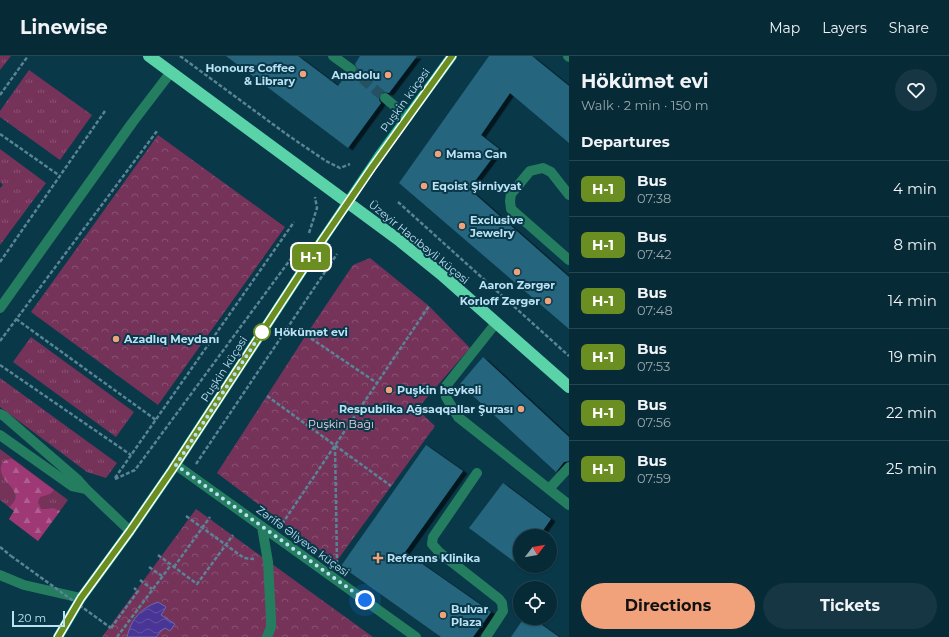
<!DOCTYPE html>
<html lang="en">
<head>
<meta charset="utf-8">
<style>
  body { margin:0; font-family:Montserrat,sans-serif; background:#153642; color:#f1f3f6; height:100vh; display:flex; flex-direction:column; font-size:15px; white-space:nowrap }
  * { box-sizing:border-box; margin:0 }
  p { font-size:13px; color:#98a7ad }
  .icon { flex:none; width:22px; height:22px; fill:none; stroke:currentColor; stroke-width:2; stroke-linecap:round; stroke-linejoin:round }
  .map { position:relative; flex:1; overflow:hidden }
  .details { display:flex; flex-direction:column; background:#072a37; width:380px }
  .details>* { flex:none }
  .badge { padding:0 8px; border-radius:6px; font-size:14px; line-height:26px }
  .needle { width:26px; rotate:59deg }
  .tools { position:absolute; left:513px; top:473px; display:grid; gap:8px }
  .tools a { display:grid; place-items:center; width:44px; height:44px; border-radius:50%; background:#072a37; box-shadow:0 1px 3px #0004,0 0 0 1px #284652; font-size:20px }
  .scale { position:absolute; left:12px; bottom:10px; width:53px; box-sizing:border-box; padding-left:4px; border:2px solid #bbe2f4; border-top:0; font-size:11px; line-height:14px; white-space:nowrap; color:#bbe2f4; -webkit-text-stroke:3px #093849; paint-order:stroke }
  .you { position:absolute; width:20px; height:20px; margin:-10px; border:3px solid #fff; border-radius:50%; background:#1a73e8; box-shadow:0 0 0 6px #1a73e833 }
  .map>.badge { position:absolute; translate:-50% -50%; box-shadow:0 0 0 2px #fff }
  h2 { padding:0 12px; font-size:15px; line-height:36px }
  .round { display:grid; place-items:center; flex:none; width:42px; height:42px; border-radius:21px; background:#153642 }
  .overview { display:flex; align-items:center; justify-content:space-between; height:68px; padding:0 12px }
  h1 { font-size:19px; font-weight:700; line-height:30px }
  .cta { display:flex; gap:8px; margin-top:auto; padding:8px 12px }
  .cta a { flex:1; height:46px; border-radius:24px; background:#f1a27b; color:#111; font-size:16px; font-weight:700; line-height:46px; text-align:center }
  .cta a+a { background:#153642; color:#f1f3f6 }
  ul { padding:0; list-style:none }
  li { display:flex; align-items:center; gap:12px; height:56px; padding:0 12px; border-top:1px solid #284652 }
  li div { flex:1 }
  li b { display:block; font-size:15px }
  li em { font-style:normal }
  li .badge { min-width:44px; font-weight:700; text-align:center }
  header { display:flex; align-items:center; gap:24px; box-sizing:border-box; height:56px; padding:0 20px; background:#072a37; border-bottom:1px solid #284652 }
  header strong { font-size:19px }
  nav { display:flex; gap:22px; margin-inline-start:auto; font-size:14px }
  main { display:flex; flex:1; min-height:0 }
  .map>svg:first-child { display:block }
</style>
</head>
<body>
<header>
<strong>Linewise</strong>
<nav><a>Map</a><a>Layers</a><a>Share</a></nav>
</header>
<main>
<div class="map">
<svg width="569" height="581" viewBox="0 0 569 581">
  <defs>
    <pattern id="grass-tufts" width="24" height="20" patternUnits="userSpaceOnUse"><rect width="24" height="20" fill="#76335a"/><path d="M3 7l-1-3M5 7V3M7 7l1-3M15 17l-1-3M17 17v-4M19 17l1-3" fill="none" stroke="#885072"/></pattern>
    <pattern id="forest-firs" width="22" height="20" patternUnits="userSpaceOnUse"><rect width="22" height="20" fill="#9e3975"/><path d="M5 1l3.5 6h-7zM16 11l3.5 6h-7z" fill="#ad5f90"/></pattern>
    <pattern id="park-crowns" width="20" height="18" patternUnits="userSpaceOnUse"><rect width="20" height="18" fill="#76335a"/><path d="M2 6a3 3 0 1 1 6 0M12 15a3 3 0 1 1 6 0" fill="none" stroke="#885072"/></pattern>
    <pattern id="water-waves" width="16" height="10" patternUnits="userSpaceOnUse"><rect width="16" height="10" fill="#483595"/><path d="M0 5q4-4 8 0t8 0" fill="none" stroke="#6052a4"/></pattern>
    <filter id="shadow"><feDropShadow dx="4.5" dy="2.5" stdDeviation="0" flood-color="#0009"/></filter>
  </defs>
  <rect width="100%" height="100%" fill="#093849"/>
  <path fill="url(#grass-tufts)" d="M 0,0 L 11,0 L 0,14 Z
    M 29,14 L 92,59 L 60,104 L 0,61 L 0,55 Z
    M 0,93 L 46,127 L 0,189 L 0,132 L 3,129 L 0,126 Z
    M 31,281 L 134,356 L 116,381 L 13,306 Z
    M 0,322 L 117,407 L 106,422 L 87,416 L 0,351 Z
    M 0,393 L 68,444 L 38,485 L 9,463 L 14,455 L 0,444 Z"/>
  <path fill="url(#forest-firs)" d="M 12,403 L 54,434 L 50,438 L 40,441 L 38,446 L 41,453 L 47,453 L 53,452 L 60,455 L 38,485 L 9,463 L 14,455 L 9,451 C 14,447 17,443 15,437 C 11,428 0,423 1,411 C 2,405 7,403 12,403 Z"/>
  <path fill="url(#park-crowns)" d="M 158,79 L 285,171 L 158,349 L 31,256 Z
    M 370,202 L 429,250 L 470,292 L 417,353 L 435,370 L 336,506 L 283,467 L 217,417 L 306,279 L 353,209 Z
    M 196,453 L 373,581 L 102,581 Z"/>
  <path fill="url(#water-waves)" stroke="#6a69b2" d="M 158,546 L 166,551 L 161,559 L 175,568 L 170,575 L 165,572 L 161,575 L 156,581 L 127,581 C 131,563 141,552 158,546 Z"/>
  <path fill="#25657e" filter="url(#shadow)" d="M 226,0 L 298,0 L 338,30 L 347,18 L 351,19 L 356,17 L 357,13 L 355,8 L 360,0 L 417,0 L 389,37 L 383,36 L 380,38 L 379,44 L 381,47 L 348,92 Z
    M 489,0 L 532,0 L 569,30 L 569,87 L 510,37 L 481,79 L 499,93 L 469,133 L 569,221 L 569,273 L 399,127 Z
    M 483,301 L 569,381 L 569,405 L 564,406 L 556,416 L 460,328 Z
    M 426,389 L 463,415 L 405,496 L 491,556 L 473,581 L 441,581 L 341,510 Z
    M 503,427 L 551,463 L 539,480 L 520,480 L 520,510 L 469,472 Z
    M 524,562 L 532,562 L 559,581 L 511,581 Z"/>
  <g fill="none" stroke-linecap="round" stroke-linejoin="round">
    <path stroke="#245263" stroke-width="10" stroke-dasharray="10 5" stroke-linecap="butt" d="M 351,13 L 385,42"/>
    <path stroke="#588495" stroke-width="2.5" stroke-dasharray="4 2" stroke-linecap="butt" d="M 180,0 L 289,80 L 326,105 L 340,112 L 350,108
      M 0,39 L 28,0
      M 0,78 L 60,120
      M 398,146 L 569,300
      M 309,177 L 317,152 L 315,141
      M 0,206 L 105,55
      M 16,263 L 156,364
      M 306,279 L 377,327
      M 0,285 L 157,75
      M 0,309 L 131,399
      M 267,340 L 391,430
      M 335,390 L 337,507
      M 196,408 L 337,198
      M 115,422 L 294,166
      M 115,423 L 135,414 L 301,189
      M 186,460 L 244,502 L 254,503
      M 282,468 L 429,250
      M 0,491 L 11,500
      M 158,499 L 197,528 L 233,479
      M 149,511 L 162,520
      M 174,511 L 210,461
      M 140,524 L 152,533
      M 111,572 L 138,535 L 134,532
      M 117,581 L 171,509"/>
    <path stroke="#257d60" stroke-width="10" d="M 333,0 L 351,13
      M 568,0 L 569,1
      M 385,42 L 408,61
      M 569,139 L 551,116 L 543,112 L 530,115 L 511,138 L 510,145 L 511,153 L 569,204
      M 0,252 L 132,67 L 171,16
      M 496,267 L 446,330 L 446,341 L 458,361 L 569,449
      M 0,358 L 4,360 L 78,424 L 86,433
      M 0,379 L 72,430 L 86,433 L 130,475
      M 176,409 L 416,581
      M 477,417 L 433,481 L 432,488 L 439,496 L 499,543 L 502,547 L 503,555 L 486,581
      M 549,433 L 569,411
      M 262,471 L 268,506 L 271,563 L 271,571 L 267,581
      M 0,519 L 24,529 L 81,542"/>
    <path stroke="#1bbf91" stroke-width="10" d="M 58,581 L 81,542 L 130,475 L 172,414 L 321,186 L 379,100 L 452,0"/>
    <path stroke="#5ad3a9" stroke-width="12" d="M 149,0 L 400,185 L 441,218 L 569,331"/>
    <path stroke="#588495" stroke-width="2.5" stroke-dasharray="4 2" stroke-linecap="butt" d="M 11,500 L 111,572"/>
  </g>
  <g fill="none" stroke-linecap="round" stroke-linejoin="round">
    <defs>
      <path id="line" d="M 58,581 L 81,542 L 130,475 L 172,414 L 321,186 L 373,110 L 452,0"/>
    </defs>
    <use href="#line" stroke="#fff" stroke-width="9"/>
    <use href="#line" stroke="#6b8e23" stroke-width="6"/>
    <path stroke="#bbe2f4" stroke-width="4" stroke-dasharray="0 7.2" d="M 262,276 L 176,409 L 365,544"/>
  </g>
  <g fill="#f1a27b" stroke="#093849" stroke-width="1.5">
    <circle cx="303" cy="18" r="4"/>
    <circle cx="388" cy="19" r="4"/>
    <circle cx="438" cy="98" r="4"/>
    <circle cx="424" cy="130" r="4"/>
    <circle cx="462" cy="170" r="4"/>
    <circle cx="517" cy="216" r="4"/>
    <circle cx="548" cy="245" r="4"/>
    <circle cx="116" cy="283" r="4"/>
    <circle cx="389" cy="334" r="4"/>
    <circle cx="521" cy="353" r="4"/>
    <path d="M376 496h4v4h4v4h-4v4h-4v-4h-4v-4h4z"/>
    <circle cx="443" cy="559" r="4"/>
  </g>
  <circle fill="#fff" stroke="#6b8e23" stroke-width="2" cx="262" cy="276" r="8"/>
  <g text-anchor="middle" stroke-width="4" stroke-linejoin="round" paint-order="stroke">
    <g font-size="11" font-weight="bold" fill="#bbe2f4" stroke="#093849" text-anchor="start">
      <text x="295" y="16" text-anchor="end">Honours Coffee<tspan x="295" dy="13">&amp; Library</tspan></text>
      <text x="380" y="23" text-anchor="end">Anadolu</text>
      <text x="446" y="102">Mama Can</text>
      <text x="432" y="134">Eqoist Şirniyyat</text>
      <text x="470" y="168">Exclusive<tspan x="470" dy="13">Jewelry</tspan></text>
      <text x="517" y="233" text-anchor="middle">Aaron Zərgər</text>
      <text x="540" y="249" text-anchor="end">Korloff Zərgər</text>
      <text x="124" y="287">Azadlıq Meydanı</text>
      <text x="397" y="338">Puşkin heykəli</text>
      <text x="513" y="357" text-anchor="end">Respublika Ağsaqqallar Şurası</text>
      <text x="387" y="506">Referans Klinika</text>
      <text x="451" y="557">Bulvar<tspan x="451" dy="13">Plaza</tspan></text>
    </g>
    <g font-size="11" fill="#bbe2f4" stroke="#093849">
      <text transform="translate(405 44) rotate(-54)" y="4">Puşkin küçəsi</text>
      <text transform="translate(419 186) rotate(39)" y="4">Üzeyir Hacıbəyli küçəsi</text>
      <text transform="translate(224 313) rotate(-57)" y="4">Puşkin küçəsi</text>
      <text transform="translate(303 485) rotate(36)" y="4">Zərifə Əliyeva küçəsi</text>
    </g>
    <g font-size="11" font-weight="bold" fill="#bbe2f4" stroke="#093849" text-anchor="start">
      <text x="274" y="280">Hökümət evi</text>
    </g>
    <g font-size="11" fill="#f2d6e3" stroke="#093849">
      <text x="341" y="372">Puşkin Bağı</text>
    </g>
  </g>
</svg>
<div class="tools">
<a><svg class="needle" viewBox="-14 -14 28 28"><path d="M0-13l5 13h-10z" fill="#e53935"/><path d="M0 13l5-13h-10z" fill="#98a7ad"/></svg></a>
<a><svg class="icon" aria-label="locate" viewBox="0 0 24 24"><circle cx="12" cy="12" r="6"/><path d="M12 2v4M12 18v4M2 12h4M18 12h4"/></svg></a>
</div>
<div class="scale">20 m</div>
<div class="you" style="left:365px;top:544px"></div>
<b class="badge" style="left:311px;top:201px;background:#6b8e23;color:#fff">H-1</b>
</div>
<section class="details">
<div class="overview"><div><h1>Hökümət evi</h1><p>Walk · 2 min · 150 m</p></div><a class="round"><svg class="icon" aria-label="heart" viewBox="0 0 24 24"><path d="M12 20l-8-8c-3-5 5-10 8-4 3-6 11-1 8 4z"/></svg></a></div>
<h2>Departures</h2>
<ul>
<li><span class="badge" style="background:#6b8e23;color:#fff">H-1</span><div><b>Bus</b><p>07:38</p></div><em>4 min</em></li>
<li><span class="badge" style="background:#6b8e23;color:#fff">H-1</span><div><b>Bus</b><p>07:42</p></div><em>8 min</em></li>
<li><span class="badge" style="background:#6b8e23;color:#fff">H-1</span><div><b>Bus</b><p>07:48</p></div><em>14 min</em></li>
<li><span class="badge" style="background:#6b8e23;color:#fff">H-1</span><div><b>Bus</b><p>07:53</p></div><em>19 min</em></li>
<li><span class="badge" style="background:#6b8e23;color:#fff">H-1</span><div><b>Bus</b><p>07:56</p></div><em>22 min</em></li>
<li><span class="badge" style="background:#6b8e23;color:#fff">H-1</span><div><b>Bus</b><p>07:59</p></div><em>25 min</em></li>
</ul>
<div class="cta"><a>Directions</a><a>Tickets</a></div>
</section>
</main>
</body>
</html>
